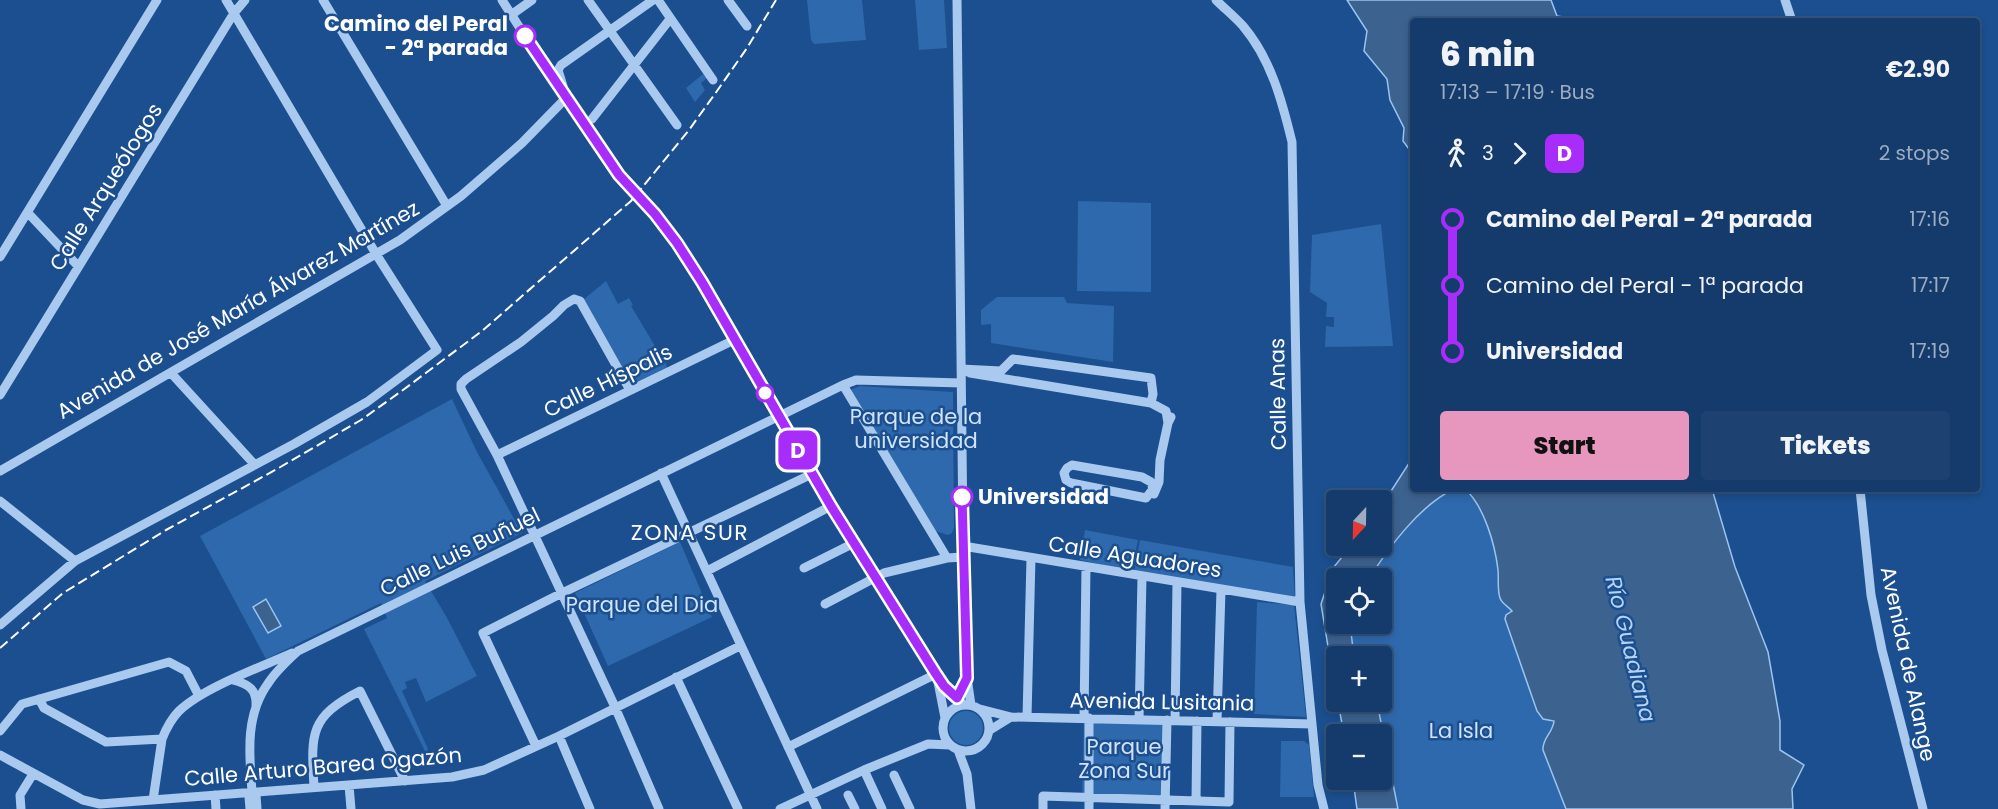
<!DOCTYPE html>
<html lang="en">
<head>
<meta charset="utf-8">
<style>
  body { margin:0; font-family:Poppins,sans-serif; background:#1d4271; color:#f1f3f6; height:100vh; display:flex; flex-direction:column; font-size:22px; white-space:nowrap }
  * { box-sizing:border-box; margin:0 }
  p { font-size:20px; color:#9dadc1 }
  .icon { flex:none; width:33px; height:33px; fill:none; stroke:currentColor; stroke-width:2; stroke-linecap:round; stroke-linejoin:round }
  .map { position:relative; flex:1; overflow:hidden }
  .details { position:absolute; left:1410px; top:18px; width:570px; height:474px; display:flex; flex-direction:column; background:#143b6b; border-radius:6px; box-shadow:0 3px 9px #0003,0 0 0 2px #33557e }
  .details>* { flex:none }
  .badge { padding:0 12px; border-radius:9px; font-size:21px; line-height:39px }
  .needle { width:39px; rotate:202deg }
  .tools { position:absolute; left:1326px; top:490px; display:grid; gap:12px }
  .tools a { display:grid; place-items:center; width:66px; height:66px; border-radius:6px; background:#143b6b; box-shadow:0 3px 9px #0003,0 0 0 2px #33557e; font-size:30px }
  .map>.badge { position:absolute; translate:-50% -50%; box-shadow:0 0 0 3px #fff }
  .legs { display:flex; align-items:center; gap:9px; height:66px; padding:0 30px; font-size:20px }
  .legs p { margin-inline-start:auto }
  .head { display:flex; align-items:center; justify-content:space-between; height:102px; padding:0 30px }
  h1 { font-size:33px; font-weight:800; line-height:45px }
  .action { display:flex; gap:12px; margin-top:auto; padding:12px 30px }
  .action a { flex:1; height:69px; border-radius:6px; background:#e797bd; color:#111; font-size:24px; font-weight:800; line-height:69px; text-align:center }
  .action a+a { background:#1d4271; color:#f1f3f6 }
  ul { padding:0 30px; list-style:none }
  li { display:flex; align-items:center; gap:21px; height:66px; font-size:22px }
  li i { display:grid; place-items:center; width:9px; height:100%; margin:0 8px; background:currentColor }
  li i::after { content:''; width:15px; height:15px; margin:-8px; border:4px solid; border-radius:50%; background:#143b6b }
  li p { margin-inline-start:auto }
  li:first-child i { background:linear-gradient(#0000 50%,currentColor 0) }
  li:last-child i { background:linear-gradient(currentColor 50%,#0000 0) }
  .map>svg:first-child { display:block }
</style>
</head>
<body>
<div class="map">
<svg width="1998" height="809" viewBox="0 0 1998 809">
  <rect width="100%" height="100%" fill="#1b4f8f"/>
  <path fill="#2e69ad" d="M 807,0 L 862,0 L 866,40 L 814,44 L 811,40 Z
    M 915,0 L 944,0 L 947,48 L 919,50 Z
    M 703,74 L 707,78 L 701,83 L 705,90 L 695,102 L 686,88 Z
    M 1078,201 L 1151,203 L 1151,292 L 1077,291 Z
    M 1381,224 L 1393,346 L 1325,347 L 1326,326 L 1334,327 L 1334,317 L 1326,317 L 1327,303 L 1310,292 L 1312,235 Z
    M 606,281 L 618,304 L 629,298 L 633,305 L 631,306 L 655,346 L 665,359 L 667,368 L 633,385 L 583,300 Z
    M 997,297 L 1064,297 L 1067,303 L 1114,306 L 1113,362 L 991,343 L 991,324 L 981,325 L 981,310 Z
    M 860,386 L 953,392 L 954,528 L 952,533 L 948,535 L 935,531 L 848,391 Z
    M 452,399 L 477,452 L 522,533 L 425,581 L 446,616 L 477,676 L 426,702 L 416,678 L 405,682 L 407,688 L 402,691 L 428,749 L 426,753 L 364,629 L 387,618 L 381,603 L 266,659 L 200,536 Z
    M 1454,489 L 1465,489 C 1484,506 1495,544 1498,570 C 1499,579 1497,589 1500,598 C 1502,604 1508,606 1512,611 L 1507,614 L 1505,620 L 1540,717 L 1554,720 C 1553,733 1542,738 1543,750 L 1566,809 L 1398,809 L 1377,702 L 1382,702 L 1382,657 L 1354,657 L 1350,624 L 1382,624 L 1382,579 L 1369,579 C 1388,548 1421,505 1454,489 Z
    M 1085,530 L 1138,540 L 1132,571 L 1080,560 Z
    M 1140,540 L 1293,567 L 1295,598 L 1134,572 Z
    M 680,542 L 712,617 L 608,666 L 575,593 Z
    M 1257,602 L 1294,605 L 1306,717 L 1254,714 Z
    M949 728a17 17 0 1 1 34 0a17 17 0 1 1-34 0Z
    M 1084,718 L 1167,720 L 1165,799 L 1082,797 Z
    M 1281,741 L 1304,741 L 1309,745 L 1314,797 L 1280,797 Z"/>
  <path fill="#3c6290" stroke="#9cc4f0" stroke-width="1.5" d="M 1347,0 L 1551,0 L 1557,16 L 1575,19 L 1578,21 L 1413,21 L 1413,161 L 1412,153 L 1403,141 L 1404,128 L 1390,100 L 1387,79 L 1364,51 L 1367,31 Z
    M 1413,457 L 1413,489 L 1454,489 C 1420,505 1388,548 1369,579 L 1336,579 L 1336,624 L 1350,624 L 1354,657 L 1336,657 L 1336,695 L 1321,604 L 1333,568 L 1351,546 L 1382,546 L 1382,505 Z
    M 1465,489 L 1712,489 L 1735,567 L 1768,652 L 1780,721 L 1780,750 L 1804,765 L 1792,789 L 1793,809 L 1566,809 L 1543,750 C 1542,738 1553,733 1554,721 L 1543,719 L 1537,711 L 1505,619 L 1506,615 L 1512,611 C 1508,606 1502,604 1500,598 C 1497,589 1499,579 1498,570 C 1495,544 1484,506 1465,489 Z
    M 266,599 L 281,626 L 268,633 L 253,607 Z
    M 1338,702 L 1377,702 L 1398,809 L 1357,809 L 1353,780 L 1382,780 L 1382,735 L 1344,735 Z"/>
  <g fill="none" stroke-linecap="round" stroke-linejoin="round">
    <path stroke="#a9c9ee" stroke-width="9" d="M 323,0 L 447,206
      M 502,0 L 546,69 L 619,175 L 655,214 L 677,243 L 702,282 L 831,506 L 944,686 L 964,705
      M 588,0 L 677,125
      M 658,0 L 713,80
      M 728,0 L 747,26
      M 957,0 L 963,534 L 967,678 L 971,705
      M 1216,0 C 1225,9 1235,17 1243,26 C 1271,59 1282,101 1292,142 L 1300,602 L 1318,785 L 1324,809
      M 1785,0 L 1792,21
      M 511,15 L 532,0
      M 563,86 L 558,70 L 561,65 L 653,0
      M 592,119 L 670,19
      M 28,213 L 78,266
      M 0,257 L 157,0
      M 171,373 L 255,465
      M 843,385 L 947,558
      M 630,390 L 580,301 L 574,299 L 564,305 L 553,316 L 521,342 L 466,379 L 461,384 L 461,389 L 497,455 L 615,707 L 659,809
      M 0,395 L 234,13 L 245,0
      M 1151,403 L 1153,394 L 1151,378 L 1013,359 L 1001,371 L 961,369 L 970,373 L 1151,403 L 1166,411 L 1168,423
      M 497,455 L 734,340
      M 1072,465 L 1142,477 L 1151,482 L 1153,489 L 1146,498 L 1071,483 L 1066,480 L 1064,473 L 1067,468 Z
      M 0,471 L 400,240 L 461,196 L 522,143 L 566,98
      M 661,473 L 817,809
      M 1860,489 L 1871,595 L 1882,650 L 1923,809
      M 1154,494 L 1159,482 L 1160,460 L 1168,423 L 1171,417
      M 0,501 L 75,561
      M 963,546 L 1300,602
      M 804,568 L 854,543
      M 707,571 L 831,506
      M 825,604 L 884,573 L 947,558 L 963,557
      M 0,625 L 75,561 L 294,444 L 367,402 L 437,350 L 376,254 L 226,0
      M 676,677 L 738,809
      M 233,680 C 248,684 257,689 256,706
      M 938,682 L 945,718
      M 39,699 L 44,708 L 106,742 L 162,739
      M943 728a23 23 0 1 1 46 0a23 23 0 1 1-46 0Z
      M 980,709 L 1011,717 L 1312,724
      M 1027,717 L 1031,558
      M 1084,718 L 1086,567
      M 1139,720 L 1142,577
      M 1175,720 L 1177,583
      M 1217,721 L 1221,590
      M 990,730 L 1011,717
      M 0,731 L 22,704 L 169,662 L 186,671 L 199,696
      M 559,736 L 590,809
      M 536,746 L 483,633 L 562,593 L 812,474
      M 788,747 L 936,674
      M 958,750 L 967,774 L 971,809
      M 0,755 L 83,800 L 100,804 L 452,777 L 484,770 L 559,736 L 740,646
      M 864,770 L 882,809
      M 894,775 L 910,809
      M 349,785 L 351,809
      M 314,787 C 311,734 309,717 360,691 L 405,781
      M 252,791 L 256,795 L 257,809
      M 215,795 L 216,809
      M 848,795 L 855,809
      M 153,800 L 162,739 C 166,729 172,718 179,711 C 203,688 261,667 292,653
      M 1196,801 L 1197,721
      M 21,809 L 20,795 L 33,774
      M 250,809 L 249,797 L 252,791 C 249,754 245,714 269,682 C 277,670 288,660 298,651 L 843,385 L 856,380 L 961,383
      M 780,809 L 864,770 L 928,744 L 950,745
      M 1043,809 L 1043,796 L 1229,802 L 1230,722
      M 1089,809 L 1089,718
      M 1165,809 L 1167,720"/>
    <path stroke="#fff" stroke-width="2" stroke-dasharray="10 4.5" stroke-linecap="butt" d="M 0,648 L 63,593 L 166,530 L 277,469 L 361,420 L 403,390 L 482,331 L 631,201 L 689,130 L 717,91 L 747,48 L 776,0"/>
  </g>
  <g fill="none" stroke-linecap="round" stroke-linejoin="round">
    <defs>
      <path id="line-1" d="M 525,36 L 619,175 L 655,214 L 677,243 L 702,282 L 831,506 L 936,674 L 944,686 L 957,698 L 967,678 L 962,497"/>
    </defs>
    <use href="#line-1" stroke="#fff" stroke-width="14"/>
    <use href="#line-1" stroke="#a82dfb" stroke-width="9"/>
  </g>
  <g fill="#fff" stroke="#a82dfb" stroke-width="3">
    <circle cx="525" cy="36" r="10"/>
    <circle cx="765" cy="393" r="8"/>
    <circle cx="962" cy="497" r="10"/>
  </g>
  <g text-anchor="middle" stroke-width="5" stroke-linejoin="round" paint-order="stroke">
    <g font-size="21" font-weight="bold" fill="#fff" stroke="#1b4f8f" text-anchor="end">
      <text x="508" y="31">Camino del Peral<tspan x="508" dy="24">- 2ª parada</tspan></text>
      <text x="978" y="504" text-anchor="start">Universidad</text>
    </g>
    <g font-size="21" fill="#fff" stroke="#1b4f8f">
      <text transform="translate(106 187) rotate(-58)" y="7">Calle Arqueólogos</text>
      <text transform="translate(238 310) rotate(-30)" y="7">Avenida de José María Álvarez Martínez</text>
      <text transform="translate(608 381) rotate(-26)" y="7">Calle Híspalis</text>
      <text transform="translate(1278 394) rotate(-91)" y="7">Calle Anas</text>
      <text transform="translate(460 552) rotate(-26)" y="7">Calle Luis Buñuel</text>
      <text transform="translate(1135 557) rotate(9)" y="7">Calle Aguadores</text>
      <text transform="translate(1908 664) rotate(78)" y="7">Avenida de Alange</text>
      <text transform="translate(1162 702) rotate(1)" y="7">Avenida Lusitania</text>
      <text transform="translate(323 767) rotate(-5)" y="7">Calle Arturo Barea Ogazón</text>
    </g>
    <g font-size="21" fill="#cfe3fa" stroke="#1b4f8f">
      <text x="916" y="424">Parque de la<tspan x="916" dy="24">universidad</tspan></text>
      <text x="642" y="612">Parque del Dia</text>
      <text x="1461" y="738">La Isla</text>
      <text x="1124" y="754">Parque<tspan x="1124" dy="24">Zona Sur</tspan></text>
    </g>
    <g font-size="22" letter-spacing="1.5" fill="#fff" stroke="#1b4f8f">
      <text x="690" y="540">ZONA SUR</text>
    </g>
    <g font-size="22" font-style="italic" fill="#b5d3f5" stroke="#1b4f8f">
      <text transform="translate(1631 649) rotate(76)" y="8">Río Guadiana</text>
    </g>
  </g>
</svg>
<div class="tools">
<a><svg class="needle" viewBox="-14 -14 28 28"><path d="M0-13l5 13h-10z" fill="#e53935"/><path d="M0 13l5-13h-10z" fill="#9dadc1"/></svg></a>
<a><svg class="icon" aria-label="locate" viewBox="0 0 24 24"><circle cx="12" cy="12" r="6"/><path d="M12 2v4M12 18v4M2 12h4M18 12h4"/></svg></a>
<a>+</a>
<a>−</a>
</div>
<b class="badge" style="left:798px;top:450px;background:#a82dfb;color:#fff">D</b>
<section class="details">
<div class="head"><div><h1>6 min</h1><p>17:13 – 17:19 · Bus</p></div><b>€2.90</b></div>
<div class="legs"><svg class="icon" aria-label="walk" viewBox="0 0 24 24"><circle cx="13" cy="4" r="2"/><path d="M13 8l-2 6 4 7M11 14l-3 7M7 12l3-4h3l4 4"/></svg>3<svg class="icon" aria-label="forward" viewBox="0 0 24 24"><path d="M9 5l7 7-7 7"/></svg><b class="badge" style="background:#a82dfb;color:#fff">D</b><p>2 stops</p></div>
<ul>
<li><i style="color:#a82dfb"></i><b>Camino del Peral - 2ª parada</b><p>17:16</p></li>
<li><i style="color:#a82dfb"></i><span>Camino del Peral - 1ª parada</span><p>17:17</p></li>
<li><i style="color:#a82dfb"></i><b>Universidad</b><p>17:19</p></li>
</ul>
<div class="action"><a>Start</a><a>Tickets</a></div>
</section>
</div>
</body>
</html>
